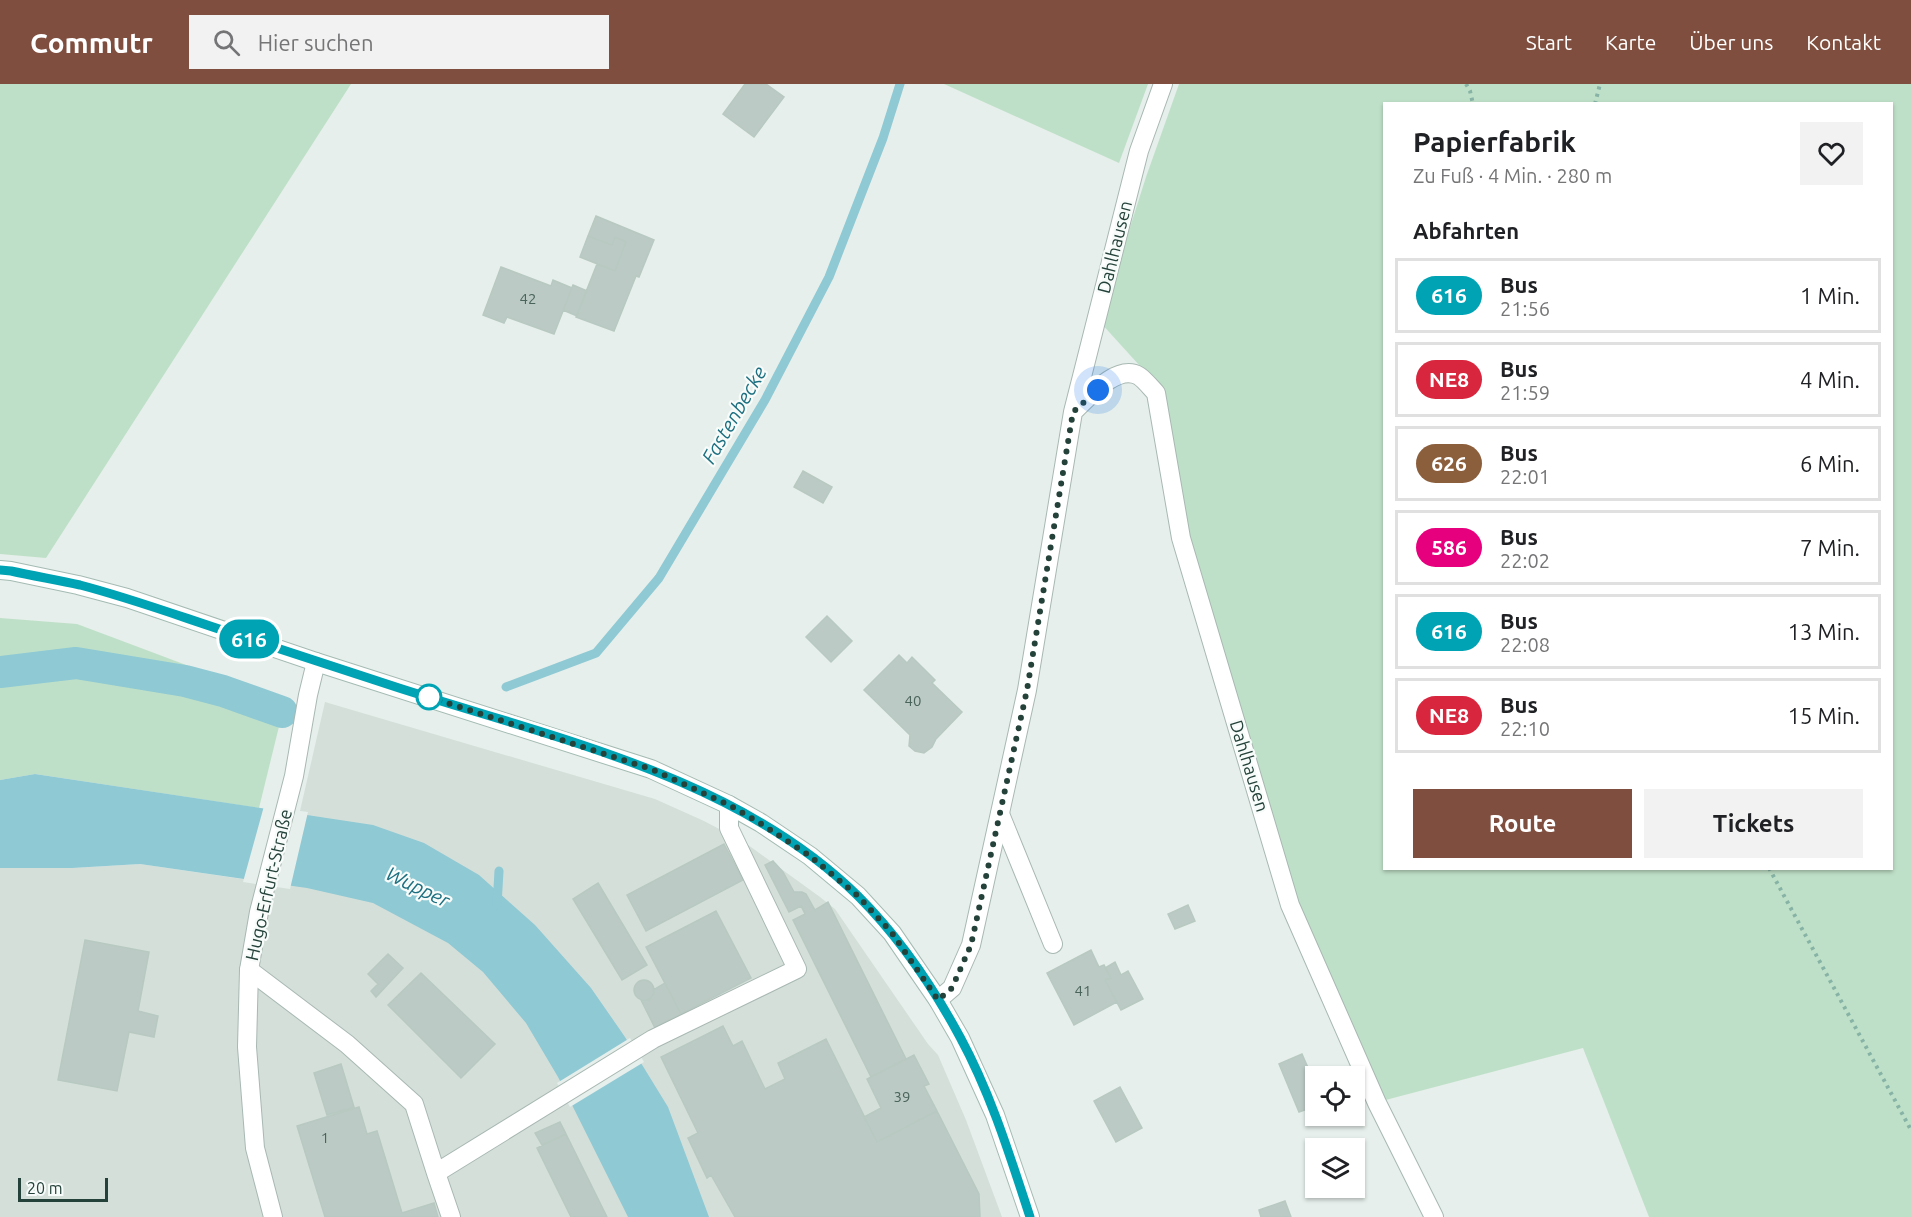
<!DOCTYPE html>
<html lang="de">
<head>
<meta charset="utf-8">
<style>
  body { margin:0; font-family:Ubuntu,sans-serif; background:#f2f2f2; color:#202124; height:100vh; display:flex; flex-direction:column; font-size:22px; white-space:nowrap }
  * { box-sizing:border-box; margin:0 }
  p { font-size:20px; color:#757577 }
  .icon { flex:none; width:33px; height:33px; fill:none; stroke:currentColor; stroke-width:2; stroke-linecap:round; stroke-linejoin:round }
  .map { position:relative; flex:1; overflow:hidden }
  .details { position:absolute; left:1383px; top:18px; width:510px; height:768px; display:flex; flex-direction:column; background:#fff; border-radius:0px; box-shadow:0 2px 4px #0004 }
  .details>* { flex:none }
  .badge { padding:0 12px; border-radius:20px; font-size:21px; line-height:39px }
  .controls { position:absolute; left:1305px; top:982px; display:grid; gap:12px }
  .controls a { display:grid; place-items:center; width:60px; height:60px; border-radius:0px; background:#fff; box-shadow:0 2px 4px #0004; font-size:30px }
  .scale { position:absolute; left:18px; bottom:15px; width:90px; box-sizing:border-box; padding-left:6px; border:3px solid #24423a; border-top:0; font-size:16px; line-height:21px; white-space:nowrap; color:#24423a; -webkit-text-stroke:4px #f7fbf9; paint-order:stroke }
  .you { position:absolute; width:30px; height:30px; margin:-15px; border:4px solid #fff; border-radius:50%; background:#1a73e8; box-shadow:0 0 0 9px #1a73e833 }
  .map>.badge { position:absolute; translate:-50% -50%; box-shadow:0 0 0 3px #fff }
  h2 { padding:0 30px; font-size:22px; line-height:54px }
  .round { display:grid; place-items:center; flex:none; width:63px; height:63px; border-radius:0px; background:#f2f2f2 }
  .overview { display:flex; align-items:center; justify-content:space-between; height:102px; padding:0 30px }
  h1 { font-size:28px; font-weight:600; line-height:45px }
  .action { display:flex; gap:12px; margin-top:auto; padding:12px 30px }
  .action a { flex:1; height:69px; border-radius:0px; background:#7f4e3f; color:#fff; font-size:24px; font-weight:600; line-height:69px; text-align:center }
  .action a+a { background:#f2f2f2; color:#202124 }
  ul { padding:0; list-style:none }
  li { display:flex; align-items:center; gap:18px; height:75px; margin:0 12px 9px; padding:0 18px; border:3px solid #e0e0e0; border-radius:0px }
  li div { flex:1 }
  li b { display:block; font-size:22px }
  li em { font-style:normal }
  li .badge { min-width:66px; font-weight:700; text-align:center }
  header { display:flex; align-items:center; gap:36px; box-sizing:border-box; height:84px; padding:0 30px; background:#7f4e3f; color:#fff }
  header strong { font-size:28px }
  nav { display:flex; gap:33px; margin-inline-start:auto; font-size:21px }
  .search { width:420px; height:54px; background:#f2f2f2; display:flex; align-items:center; gap:15px; box-sizing:border-box; padding:0 21px; border-radius:0px; color:#757577; font-size:22px }
  .map>svg:first-child { display:block }
</style>
</head>
<body>
<header>
<strong>Commutr</strong>
<div class="search"><svg class="icon" aria-label="search" viewBox="0 0 24 24"><circle cx="10" cy="10" r="6"/><path d="M15 15l6 6"/></svg>Hier suchen</div>
<nav><a>Start</a><a>Karte</a><a>Über uns</a><a>Kontakt</a></nav>
</header>
<div class="map">
<svg width="1911" height="1133" viewBox="0 0 1911 1133">
  <rect width="100%" height="100%" fill="#e6efeb"/>
  <path fill="#d4dfda" d="M 325,618 L 655,715 L 704,737 L 744,758 L 820,813 L 835,825 L 928,960 L 938,971 L 966,1036 L 1002,1133 L 0,1133 L 0,784 L 72,784 L 140,780 L 283,801 Z"/>
  <path fill="#bfe0c8" fill-rule="evenodd" d="M 0,0 L 351,0 L 46,474 L 0,470 Z
    M 944,0 L 1148,0 L 1119,79 Z
    M 1179,0 L 1911,0 L 1911,1133 L 1649,1133 L 1583,964 L 1378,1018 L 1290,814 L 1184,455 L 1159,303 L 1100,238 L 1146,93 ZM 1384,20 L 1892,20 L 1892,784 L 1384,784 Z
    M 0,534 L 77,540 L 285,618 L 259,724 L 35,690 L 0,696 Z"/>
  <path fill="#8ec9d4" d="M 35,690 L 373,741 L 424,759 L 479,791 L 535,841 L 591,904 L 625,953 L 668,1023 L 709,1133 L 628,1133 L 558,993 L 526,939 L 483,888 L 448,859 L 373,819 L 307,804 L 140,780 L 72,784 L 0,784 L 0,696 Z"/>
  <path fill="#e6efeb" d="M 264,722 L 308,728 L 290,805 L 243,798 Z
    M 630,954 L 644,978 L 570,1023 L 557,999 Z"/>
  <g fill="none" stroke-linecap="round" stroke-linejoin="round">
    <path stroke="#8ec9d4" stroke-width="9" d="M 506,603 L 596,569 L 659,494 L 765,316 L 829,193 L 883,54 L 900,0
      M 497,821 L 499,787"/>
    <path stroke="#8ec9d4" stroke-width="32" d="M 0,588 L 76,579 L 185,597 L 223,607 L 282,628"/>
  </g>
  <path fill="#bbcac4" stroke="#b8c9c2" stroke-width="1.5" d="M 745,0 L 766,0 L 784,13 L 754,53 L 723,30 Z
    M 596,132 L 654,156 L 639,193 L 636,192 L 614,247 L 576,233 L 597,180 L 615,187 L 626,158 L 615,153 L 612,161 L 588,152 Z
    M 588,152 L 612,161 L 615,153 L 626,158 L 615,187 L 580,173 Z
    M 501,183 L 551,202 L 553,196 L 572,204 L 554,250 L 507,233 L 504,239 L 483,231 Z
    M 573,201 L 587,207 L 577,232 L 563,226 Z
    M 803,387 L 832,403 L 823,419 L 794,403 Z
    M 827,532 L 852,557 L 831,578 L 806,553 Z
    M 899,571 L 907,579 L 912,573 L 935,596 L 932,599 L 962,628 L 936,655 L 932,663 L 924,669 L 915,667 L 909,662 L 910,651 L 864,606 Z
    M 724,760 L 743,796 L 646,847 L 627,811 Z
    M 773,777 L 783,788 L 794,808 L 802,808 L 806,810 L 815,826 L 828,818 L 906,975 L 871,993 L 793,836 L 805,830 L 801,822 L 789,828 L 765,781 Z
    M 598,799 L 647,881 L 622,896 L 573,815 Z
    M 1188,821 L 1195,837 L 1175,845 L 1168,830 Z
    M 716,827 L 751,894 L 681,930 L 646,863 Z
    M 85,856 L 149,868 L 138,927 L 158,932 L 154,953 L 129,948 L 117,1007 L 58,996 Z
    M 1091,866 L 1099,883 L 1104,881 L 1111,894 L 1105,896 L 1117,918 L 1074,941 L 1047,889 Z
    M 388,870 L 403,884 L 376,913 L 371,907 L 378,900 L 368,890 Z
    M 1115,878 L 1121,891 L 1128,887 L 1143,915 L 1121,926 L 1105,896 L 1111,894 L 1105,884 Z
    M 421,889 L 495,960 L 461,994 L 388,921 Z
    M634 906a10 10 0 1 1 20 0a10 10 0 1 1-20 0Z
    M 665,899 L 681,930 L 655,944 L 641,916 L 649,916 L 654,909 L 653,906 Z
    M 723,942 L 733,962 L 742,957 L 765,1005 L 785,995 L 778,979 L 826,955 L 877,1058 L 937,1027 L 979,1110 L 980,1133 L 735,1133 L 711,1091 L 707,1094 L 688,1054 L 698,1049 L 661,973 Z
    M 1302,970 L 1316,1002 L 1316,1022 L 1299,1028 L 1279,980 Z
    M 914,971 L 929,1000 L 924,1002 L 937,1027 L 877,1058 L 864,1033 L 881,1024 L 867,995 Z
    M 341,980 L 354,1023 L 327,1031 L 314,989 Z
    M 1120,1003 L 1142,1044 L 1116,1058 L 1094,1017 Z
    M 359,1023 L 367,1050 L 377,1047 L 402,1129 L 434,1119 L 438,1133 L 325,1133 L 297,1042 Z
    M 560,1038 L 566,1050 L 542,1061 L 535,1049 Z
    M 566,1050 L 607,1133 L 571,1133 L 537,1064 Z
    M 1285,1117 L 1291,1133 L 1261,1133 L 1259,1126 Z"/>
  <g fill="none" stroke-linecap="round" stroke-linejoin="round">
    <defs>
      <path id="service" d="M 1000,730 L 1053,860
        M 249,886 L 347,960 L 414,1020 L 436,1089 L 653,955 L 797,885 L 729,744 L 729,721
        M 436,1089 L 451,1133"/>
      <path id="minor" d="M 1073,328 C 1088,314 1117,279 1139,292 C 1145,296 1151,304 1156,309 L 1181,454 L 1290,821 L 1377,1019 L 1434,1133
        M 938,916 L 952,904 L 971,861 L 1027,606 L 1073,328 L 1139,67 L 1163,0
        M 273,1133 L 255,1064 L 247,963 L 249,886 L 259,828 L 294,692 L 308,611 L 316,578"/>
      <path id="secondary" d="M 0,486 L 11,487 L 78,501 L 127,514 L 316,578 L 651,685 L 729,721 L 761,739 L 810,772 L 858,812 L 892,849 L 938,916 L 960,954 L 995,1031 L 1030,1133"/>
    </defs>
    <use href="#service" stroke="#a8b8b2" stroke-width="20"/>
    <use href="#minor" stroke="#a8b8b2" stroke-width="20"/>
    <use href="#secondary" stroke="#a4bbb3" stroke-width="20"/>
    <path stroke="#86b3a5" stroke-width="4" stroke-dasharray="3 4.5" stroke-linecap="butt" d="M 1466,0 L 1470,7 L 1473,20
      M 1595,20 L 1600,0
      M 1769,784 L 1911,1046"/>
    <use href="#service" stroke="#fff" stroke-width="18"/>
    <use href="#minor" stroke="#fff" stroke-width="18"/>
    <use href="#secondary" stroke="#fff" stroke-width="18"/>
  </g>
  <g fill="none" stroke-linecap="round" stroke-linejoin="round">
    <defs>
      <path id="line" d="M 0,486 L 11,487 C 34,492 57,496 80,501 C 130,514 179,532 228,548 C 285,567 342,585 399,604 C 555,654 739,694 858,812 C 899,853 933,903 960,953 C 991,1010 1010,1072 1030,1133"/>
    </defs>
    <use href="#line" stroke="#fff" stroke-width="14"/>
    <use href="#line" stroke="#00a3b4" stroke-width="9"/>
    <path stroke="#24423a" stroke-width="6" stroke-dasharray="0 10.8" d="M 429,613 L 651,685 L 729,721 L 760,739 L 810,772 L 858,812 L 892,849 L 938,916 L 952,904 L 971,861 L 1027,606 L 1073,328 L 1098,306"/>
  </g>
  <circle fill="#fff" stroke="#00a3b4" stroke-width="3" cx="429" cy="613" r="12"/>
  <g text-anchor="middle" stroke-width="4.5" stroke-linejoin="round" paint-order="stroke">
    <g font-size="15" fill="#4a645c">
      <text x="528" y="220">42</text>
      <text x="913" y="622">40</text>
      <text x="1083" y="912">41</text>
      <text x="902" y="1018">39</text>
      <text x="325" y="1059">1</text>
    </g>
    <g font-size="18" fill="#24423a" stroke="#f7fbf9">
      <text transform="translate(1115 163) rotate(-76)" y="6">Dahlhausen</text>
      <text transform="translate(1249 682) rotate(73)" y="6">Dahlhausen</text>
      <text transform="translate(269 801) rotate(-77)" y="6">Hugo-Erfurt-Straße</text>
    </g>
    <g font-size="20" font-style="italic" fill="#1c6f80" stroke="#f7fbf9">
      <text transform="translate(734 331) rotate(-60)" y="7">Fastenbecke</text>
      <text transform="translate(418 803) rotate(26)" y="7">Wupper</text>
    </g>
  </g>
</svg>
<div class="controls">
<a><svg class="icon" aria-label="locate" viewBox="0 0 24 24"><circle cx="12" cy="12" r="6"/><path d="M12 2v4M12 18v4M2 12h4M18 12h4"/></svg></a>
<a><svg class="icon" aria-label="layers" viewBox="0 0 24 24"><path d="M12 4l9 5-9 5-9-5zM3 14l9 5 9-5"/></svg></a>
</div>
<div class="scale">20 m</div>
<div class="you" style="left:1098px;top:306px"></div>
<b class="badge" style="left:249px;top:555px;background:#00a3b4;color:#fff">616</b>
<section class="details">
<div class="overview"><div><h1>Papierfabrik</h1><p>Zu Fuß · 4 Min. · 280 m</p></div><a class="round"><svg class="icon" aria-label="heart" viewBox="0 0 24 24"><path d="M12 20l-8-8c-3-5 5-10 8-4 3-6 11-1 8 4z"/></svg></a></div>
<h2>Abfahrten</h2>
<ul>
<li><span class="badge" style="background:#00a3b4;color:#fff">616</span><div><b>Bus</b><p>21:56</p></div><em>1 Min.</em></li>
<li><span class="badge" style="background:#d7263d;color:#fff">NE8</span><div><b>Bus</b><p>21:59</p></div><em>4 Min.</em></li>
<li><span class="badge" style="background:#8b5e3c;color:#fff">626</span><div><b>Bus</b><p>22:01</p></div><em>6 Min.</em></li>
<li><span class="badge" style="background:#e6007e;color:#fff">586</span><div><b>Bus</b><p>22:02</p></div><em>7 Min.</em></li>
<li><span class="badge" style="background:#00a3b4;color:#fff">616</span><div><b>Bus</b><p>22:08</p></div><em>13 Min.</em></li>
<li><span class="badge" style="background:#d7263d;color:#fff">NE8</span><div><b>Bus</b><p>22:10</p></div><em>15 Min.</em></li>
</ul>
<div class="action"><a>Route</a><a>Tickets</a></div>
</section>
</div>
</body>
</html>
